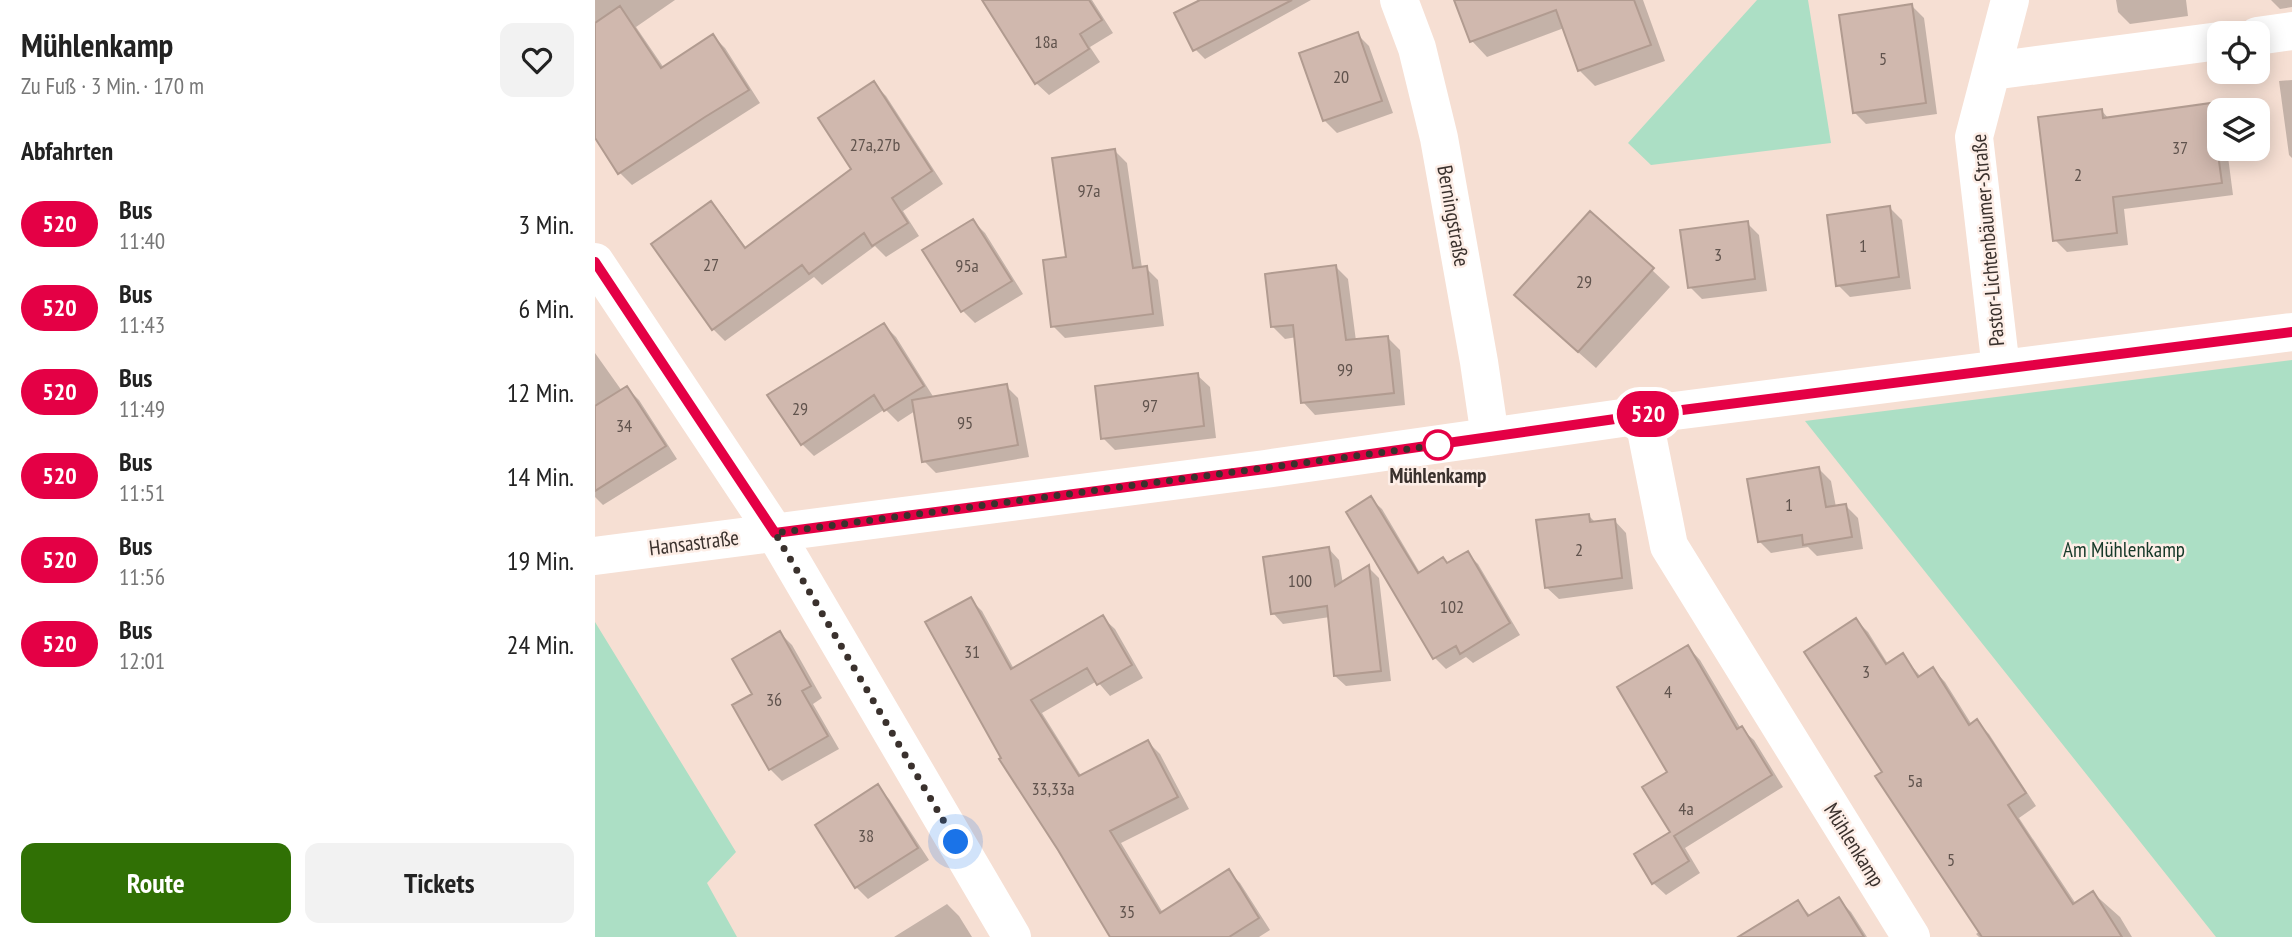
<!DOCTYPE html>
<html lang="de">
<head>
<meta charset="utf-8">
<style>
  body { margin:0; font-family:"PT Sans Narrow",sans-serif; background:#f2f2f2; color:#222; height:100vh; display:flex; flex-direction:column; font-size:26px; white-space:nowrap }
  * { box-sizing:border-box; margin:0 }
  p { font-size:23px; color:#767676 }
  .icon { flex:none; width:38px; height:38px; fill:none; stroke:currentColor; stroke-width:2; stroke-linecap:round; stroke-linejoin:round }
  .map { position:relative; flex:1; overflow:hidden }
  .sheet { display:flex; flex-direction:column; background:#fff; width:595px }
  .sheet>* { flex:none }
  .badge { padding:0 14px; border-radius:23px; font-size:24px; line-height:46px }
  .fabs { position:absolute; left:1612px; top:21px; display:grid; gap:14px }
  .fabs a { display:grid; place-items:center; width:63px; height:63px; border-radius:14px; background:#fff; box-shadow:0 4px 18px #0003; font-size:35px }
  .you { position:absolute; width:35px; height:35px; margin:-18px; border:5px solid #fff; border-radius:50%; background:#1a73e8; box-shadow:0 0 0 10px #1a73e833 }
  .map>.badge { position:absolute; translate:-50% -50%; box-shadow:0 0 0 4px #fff }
  h2 { padding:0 21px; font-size:26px; line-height:63px }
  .round { display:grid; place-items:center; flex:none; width:74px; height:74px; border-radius:14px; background:#f2f2f2 }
  .headline { display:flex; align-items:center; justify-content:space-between; height:119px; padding:0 21px }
  h1 { font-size:33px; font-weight:700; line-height:52px }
  .button { display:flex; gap:14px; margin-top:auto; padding:14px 21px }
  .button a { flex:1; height:80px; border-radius:14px; background:#307005; color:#fff; font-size:28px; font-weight:700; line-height:80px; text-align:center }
  .button a+a { background:#f2f2f2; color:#222 }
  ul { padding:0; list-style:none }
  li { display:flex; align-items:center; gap:21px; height:84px; padding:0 21px }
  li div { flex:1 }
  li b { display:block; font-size:26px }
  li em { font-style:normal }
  li .badge { min-width:77px; font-weight:700; text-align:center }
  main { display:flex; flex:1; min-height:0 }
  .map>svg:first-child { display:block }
</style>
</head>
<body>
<main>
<section class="sheet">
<div class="headline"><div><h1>Mühlenkamp</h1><p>Zu Fuß · 3 Min. · 170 m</p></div><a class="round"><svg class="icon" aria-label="heart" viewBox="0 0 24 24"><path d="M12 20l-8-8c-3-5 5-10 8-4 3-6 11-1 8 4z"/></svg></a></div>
<h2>Abfahrten</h2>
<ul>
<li><span class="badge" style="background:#e40045;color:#fff">520</span><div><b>Bus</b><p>11:40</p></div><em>3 Min.</em></li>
<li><span class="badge" style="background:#e40045;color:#fff">520</span><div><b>Bus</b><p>11:43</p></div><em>6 Min.</em></li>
<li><span class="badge" style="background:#e40045;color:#fff">520</span><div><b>Bus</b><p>11:49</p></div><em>12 Min.</em></li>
<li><span class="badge" style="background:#e40045;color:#fff">520</span><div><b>Bus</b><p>11:51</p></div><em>14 Min.</em></li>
<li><span class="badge" style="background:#e40045;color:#fff">520</span><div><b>Bus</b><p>11:56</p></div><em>19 Min.</em></li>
<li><span class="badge" style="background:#e40045;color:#fff">520</span><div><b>Bus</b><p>12:01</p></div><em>24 Min.</em></li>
</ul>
<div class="button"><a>Route</a><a>Tickets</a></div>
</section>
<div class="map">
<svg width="1697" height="937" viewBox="0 0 1697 937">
  <rect width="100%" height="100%" fill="#f6dfd3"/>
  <path fill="#acdfc5" d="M 1162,0 L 1213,0 L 1236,143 L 1056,165 L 1033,143 Z
    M 1697,360 L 1697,937 L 1621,937 L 1210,421 Z
    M 0,622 L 141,852 L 112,883 L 142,937 L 0,937 Z"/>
  <path fill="#0003" d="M 0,0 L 80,0 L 41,27 L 69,68 L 118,36 L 130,48 L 165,103 L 37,185 L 25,173 L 0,135 Z
    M 402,0 L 497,0 L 518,33 L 495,47 L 505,62 L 454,95 L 441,83 Z
    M 602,0 L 716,0 L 610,59 L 598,47 L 604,3 Z
    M 861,0 L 1048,0 L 1070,61 L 1000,86 L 985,71 L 969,28 L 892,57 L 877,41 Z
    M 1521,0 L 1591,0 L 1593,16 L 1535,24 L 1523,12 Z
    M 1676,0 L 1697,0 L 1697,7 L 1685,9 Z
    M 1317,6 L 1329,18 L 1342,114 L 1271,124 L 1259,112 Z
    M 762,34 L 774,46 L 798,113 L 742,133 L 730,121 L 706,54 Z
    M 1697,80 L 1697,158 L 1694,155 L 1684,81 Z
    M 279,84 L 291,96 L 348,184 L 308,211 L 324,236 L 291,257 L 280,246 L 227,285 L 219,277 L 130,341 L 118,329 L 116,203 L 128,216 L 152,249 L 258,170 Z
    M 1616,105 L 1624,113 L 1624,149 L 1632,149 L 1638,195 L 1529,209 L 1533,245 L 1472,252 L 1460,240 L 1507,111 L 1514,119 Z
    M 520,151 L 532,163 L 547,268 L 551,268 L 563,280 L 569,326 L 470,338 L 458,326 L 473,258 Z
    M 1295,208 L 1307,220 L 1316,289 L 1255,297 L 1243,285 Z
    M 378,221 L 390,233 L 428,294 L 380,323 L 368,311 L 330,251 Z
    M 1152,223 L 1164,235 L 1172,291 L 1107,299 L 1095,287 Z
    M 741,267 L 753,279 L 761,341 L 793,338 L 805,350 L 810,405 L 720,415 L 708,402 L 702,337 L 690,339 L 678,327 Z
    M 1057,270 L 1075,287 L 1001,368 L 939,313 Z
    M 289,325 L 301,337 L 339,398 L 411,386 L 423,398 L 434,457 L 341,473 L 329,461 L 320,411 L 303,422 L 290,409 L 219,456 L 207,444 L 174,396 Z
    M 0,353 L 27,391 L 32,388 L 44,400 L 82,459 L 8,505 L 0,497 Z
    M 602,375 L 615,387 L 621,438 L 520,450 L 508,438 Z
    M 1224,469 L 1236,481 L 1241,507 L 1251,506 L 1263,518 L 1268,549 L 1222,556 L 1213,547 L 1176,553 L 1164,541 Z
    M 776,499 L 787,509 L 825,573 L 853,564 L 872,553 L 883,564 L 925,635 L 878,663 L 871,657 L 851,669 L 840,658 L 753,512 Z
    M 993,515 L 1001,523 L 1019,520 L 1031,533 L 1038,589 L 964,599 L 951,587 Z
    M 734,549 L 744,560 L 748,584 L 774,568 L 784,578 L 796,681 L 751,686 L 740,676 L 735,617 L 688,624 L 678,613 Z
    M 375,599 L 387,611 L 419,669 L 507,617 L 520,629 L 548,678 L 515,696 L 502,681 L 447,713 L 487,777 L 553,742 L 565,754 L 594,809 L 526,843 L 568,913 L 633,871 L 645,883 L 675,930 L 664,937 L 517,937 L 408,759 Z
    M 1261,620 L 1273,632 L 1293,664 L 1307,655 L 1326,677 L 1338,669 L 1350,682 L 1377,725 L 1382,722 L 1394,734 L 1441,806 L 1424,818 L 1481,904 L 1498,893 L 1525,917 L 1537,937 L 1384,937 L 1381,934 L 1385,931 L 1289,772 Z
    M 185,633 L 197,645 L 227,698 L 218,704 L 244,749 L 187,781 L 175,769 L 159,695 Z
    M 1093,647 L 1105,660 L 1146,729 L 1159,740 L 1188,787 L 1090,848 L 1105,873 L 1071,895 L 1058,883 L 1078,832 L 1075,772 Z
    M 282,787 L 294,799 L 334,860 L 273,899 L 261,887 Z
    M 1244,900 L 1256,912 L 1272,937 L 1147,937 L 1203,903 L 1215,915 Z
    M 352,904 L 364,916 L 377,937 L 299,937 Z"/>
  <path fill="#d0b8ae" stroke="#b19b90" stroke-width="2" d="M 387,0 L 494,0 L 507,20 L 485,34 L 494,49 L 440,84 Z
    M 605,0 L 697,0 L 598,51 L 579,13 Z
    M 859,0 L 1039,0 L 1056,45 L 983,71 L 961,10 L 875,42 Z
    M 1317,4 L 1331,103 L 1258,113 L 1244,15 Z
    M 25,6 L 66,68 L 118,34 L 154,90 L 110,117 L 23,174 L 0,138 L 0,23 Z
    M 763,32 L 787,101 L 728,121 L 704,53 Z
    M 279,81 L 337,171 L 297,198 L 313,223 L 277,246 L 269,233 L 214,274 L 207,265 L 117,330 L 56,244 L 116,201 L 150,248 L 256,169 L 223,118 Z
    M 1616,103 L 1627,183 L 1518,197 L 1522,233 L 1458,241 L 1443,117 L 1507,109 L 1508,118 Z
    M 520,149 L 538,268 L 552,266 L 558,314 L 456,327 L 448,260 L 471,257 L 457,158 Z
    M 1295,206 L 1304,277 L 1241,286 L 1232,215 Z
    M 995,211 L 1059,268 L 983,352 L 919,295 Z
    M 378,219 L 417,281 L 366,312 L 327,250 Z
    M 1153,221 L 1160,279 L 1093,288 L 1085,230 Z
    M 741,265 L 751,340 L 793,336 L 799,393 L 706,403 L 698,325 L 676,327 L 670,274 Z
    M 289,323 L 329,386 L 289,411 L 279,395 L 206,445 L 172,395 Z
    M 603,373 L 609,426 L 506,439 L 500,386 Z
    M 412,384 L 423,445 L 327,462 L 317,400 Z
    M 32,386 L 71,446 L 0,491 L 0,406 Z
    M 1224,467 L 1231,507 L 1251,504 L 1257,537 L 1208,545 L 1207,535 L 1163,542 L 1152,479 Z
    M 776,496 L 823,573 L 848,557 L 852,563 L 873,551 L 915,623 L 865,654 L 861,646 L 838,659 L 751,512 Z
    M 994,514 L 995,522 L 1020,519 L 1027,578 L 950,588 L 941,520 Z
    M 734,547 L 740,586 L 774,565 L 786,671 L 739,676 L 732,606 L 676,614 L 668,557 Z
    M 376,597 L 416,669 L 508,615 L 537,665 L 502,685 L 492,668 L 436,700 L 484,776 L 553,740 L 583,797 L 515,831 L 565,913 L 634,869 L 664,918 L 634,937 L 515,937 L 463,850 L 404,759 L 406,758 L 330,622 Z
    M 1261,618 L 1291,664 L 1308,653 L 1323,677 L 1338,667 L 1374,725 L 1382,719 L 1431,793 L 1413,805 L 1478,904 L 1498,891 L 1527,937 L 1387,937 L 1280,776 L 1287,772 L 1209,652 Z
    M 185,631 L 216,686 L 207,691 L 233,736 L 174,770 L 137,705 L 157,694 L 137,659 Z
    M 1093,645 L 1142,729 L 1147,726 L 1177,775 L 1079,836 L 1094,861 L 1057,884 L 1039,854 L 1075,832 L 1047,787 L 1072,772 L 1022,687 Z
    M 283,784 L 323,848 L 260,888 L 220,825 Z
    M 1244,897 L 1269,937 L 1143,937 L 1203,900 L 1213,916 Z"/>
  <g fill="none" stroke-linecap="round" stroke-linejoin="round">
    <path stroke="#fff" stroke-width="38" d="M 804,0 L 822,48 L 844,138 L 884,362 L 895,437
      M 1662,36 L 1697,31
      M 1397,71 L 1624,41
      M 0,262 L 180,533 L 417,937
      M 1406,369 L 1379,137 L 1415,0
      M 1048,415 L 1074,546 L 1316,937
      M 0,556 L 670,469 L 1048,415 L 1697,332"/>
  </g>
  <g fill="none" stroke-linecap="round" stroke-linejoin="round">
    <defs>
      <path id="line" d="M 0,262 L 180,533 L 670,469 L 1048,415 L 1697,332"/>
    </defs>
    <use href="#line" stroke="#fff" stroke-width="16"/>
    <use href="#line" stroke="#e40045" stroke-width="10"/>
    <path stroke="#3a312d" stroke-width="7" stroke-dasharray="0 12.6" d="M 361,842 L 180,533 L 843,445"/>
  </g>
  <circle fill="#fff" stroke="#e40045" stroke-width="3.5" cx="843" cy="445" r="14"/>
  <g text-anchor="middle" stroke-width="5" stroke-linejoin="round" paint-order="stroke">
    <g font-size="18" fill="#60534d">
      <text x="451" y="48">18a</text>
      <text x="1288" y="65">5</text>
      <text x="746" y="83">20</text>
      <text x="280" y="151">27a,27b</text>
      <text x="1585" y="154">37</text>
      <text x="1483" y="181">2</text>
      <text x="494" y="197">97a</text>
      <text x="1268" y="252">1</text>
      <text x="1123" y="261">3</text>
      <text x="116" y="271">27</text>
      <text x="372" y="272">95a</text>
      <text x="989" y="288">29</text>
      <text x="750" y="376">99</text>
      <text x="555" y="412">97</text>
      <text x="205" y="415">29</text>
      <text x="370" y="429">95</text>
      <text x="29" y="432">34</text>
      <text x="1194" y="511">1</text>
      <text x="984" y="556">2</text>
      <text x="705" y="587">100</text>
      <text x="857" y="613">102</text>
      <text x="377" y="658">31</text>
      <text x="1271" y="678">3</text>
      <text x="1073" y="698">4</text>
      <text x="179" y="706">36</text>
      <text x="1320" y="787">5a</text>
      <text x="458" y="795">33,33a</text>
      <text x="1091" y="815">4a</text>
      <text x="271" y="842">38</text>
      <text x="1356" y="866">5</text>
      <text x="532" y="918">35</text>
    </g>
    <g font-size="21" fill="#3a312d" stroke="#fdeee7">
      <text transform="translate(858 216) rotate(80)" y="7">Berningstraße</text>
      <text transform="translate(1393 240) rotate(-95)" y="7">Pastor-Lichtenbäumer-Straße</text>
      <text transform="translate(99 543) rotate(-7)" y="7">Hansastraße</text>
      <text transform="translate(1259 845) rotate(58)" y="7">Mühlenkamp</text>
    </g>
    <g font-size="21" font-weight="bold" fill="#3a312d" stroke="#fdeee7">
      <text x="843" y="483">Mühlenkamp</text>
    </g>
    <g font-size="21" fill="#153828" stroke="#fdeee7">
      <text x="1529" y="557">Am Mühlenkamp</text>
    </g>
  </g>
</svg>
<div class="fabs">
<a><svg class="icon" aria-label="locate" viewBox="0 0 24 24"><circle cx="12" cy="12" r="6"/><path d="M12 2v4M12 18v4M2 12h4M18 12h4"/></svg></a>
<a><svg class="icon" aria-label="layers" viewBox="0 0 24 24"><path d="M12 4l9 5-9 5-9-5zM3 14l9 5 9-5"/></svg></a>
</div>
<div class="you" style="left:361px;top:842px"></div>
<b class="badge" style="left:1053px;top:414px;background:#e40045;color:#fff">520</b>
</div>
</main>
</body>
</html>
